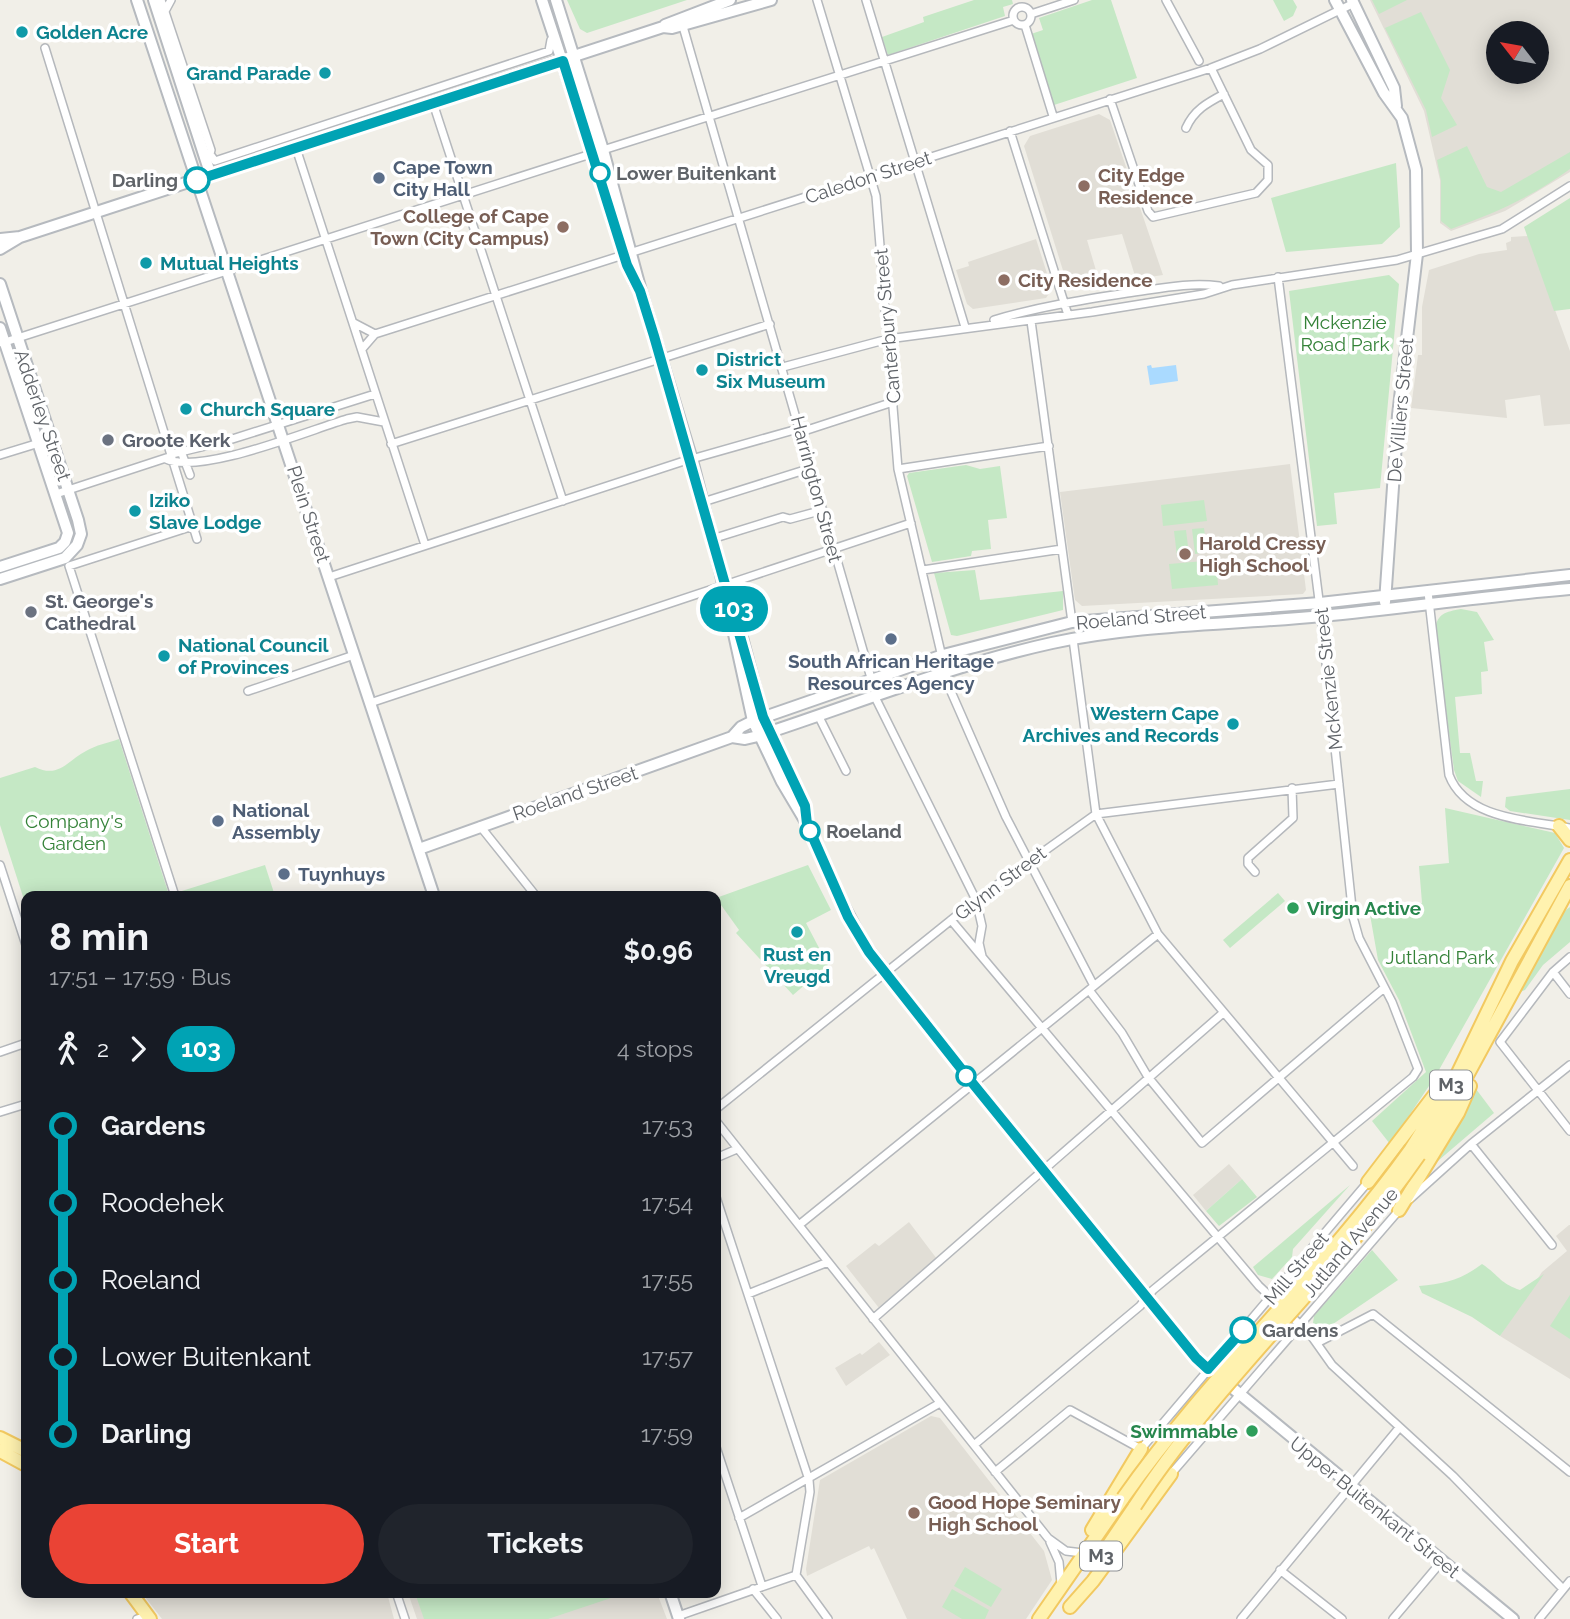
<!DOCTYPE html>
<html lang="en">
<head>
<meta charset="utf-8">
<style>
  body { margin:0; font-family:Raleway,sans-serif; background:#20242c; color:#f1f3f6; height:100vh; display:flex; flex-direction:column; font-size:26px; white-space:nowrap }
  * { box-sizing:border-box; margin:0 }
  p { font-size:23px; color:#9ea1a6 }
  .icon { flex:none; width:38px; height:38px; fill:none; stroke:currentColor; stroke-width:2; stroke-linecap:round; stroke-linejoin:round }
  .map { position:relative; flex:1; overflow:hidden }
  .side { position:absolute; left:21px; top:891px; width:700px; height:707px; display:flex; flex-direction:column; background:#171b24; border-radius:14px; box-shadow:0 4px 18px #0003 }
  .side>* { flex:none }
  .badge { padding:0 14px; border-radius:23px; font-size:24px; line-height:46px }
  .needle { width:46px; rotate:301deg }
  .controls { position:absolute; left:1486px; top:21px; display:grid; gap:14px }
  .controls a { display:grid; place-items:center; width:63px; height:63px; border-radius:50%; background:#171b24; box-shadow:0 4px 18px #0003; font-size:35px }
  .map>.badge { position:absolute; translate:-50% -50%; box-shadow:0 0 0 4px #fff }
  .legs { display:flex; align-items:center; gap:10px; height:77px; padding:0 28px; font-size:23px }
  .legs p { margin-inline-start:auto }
  .summary { display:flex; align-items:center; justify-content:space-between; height:119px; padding:0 28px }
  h1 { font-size:38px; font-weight:700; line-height:52px }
  .cta { display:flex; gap:14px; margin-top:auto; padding:14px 28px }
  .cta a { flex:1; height:80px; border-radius:42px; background:#ea4335; color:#fff; font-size:28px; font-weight:700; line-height:80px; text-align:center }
  .cta a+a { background:#20242c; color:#f1f3f6 }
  ul { padding:0 28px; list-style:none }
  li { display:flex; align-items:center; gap:24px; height:77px; font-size:26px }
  li i { display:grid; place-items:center; width:10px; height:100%; margin:0 9px; background:currentColor }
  li i::after { content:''; width:18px; height:18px; margin:-9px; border:5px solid; border-radius:50%; background:#171b24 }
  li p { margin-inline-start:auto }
  li:first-child i { background:linear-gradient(#0000 50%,currentColor 0) }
  li:last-child i { background:linear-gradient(currentColor 50%,#0000 0) }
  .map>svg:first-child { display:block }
</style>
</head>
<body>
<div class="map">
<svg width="1570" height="1619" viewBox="0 0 1570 1619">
  <rect width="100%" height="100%" fill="#f1efe8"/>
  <path fill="#e1ded6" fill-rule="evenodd" d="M 1370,0 L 1570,0 L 1570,172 L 1505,211 L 1451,231 L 1440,223 L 1440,180 L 1424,111 ZM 1498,33 L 1536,33 L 1536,72 L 1498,72 Z
    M 1099,114 L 1110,120 L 1163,275 L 1136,279 L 1122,234 L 1087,240 L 1100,284 L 1077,287 L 1066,280 L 1024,146 L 1030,136 Z
    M 1528,236 L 1570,351 L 1570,424 L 1544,426 L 1540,395 L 1505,400 L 1507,418 L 1411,408 L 1418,355 L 1422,355 L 1422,307 L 1429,270 L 1479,254 L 1507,250 L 1506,243 L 1511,241 L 1511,237 Z
    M 1036,239 L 1052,289 L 1046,298 L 973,309 L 967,304 L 956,270 L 969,266 L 968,262 Z
    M 1290,464 L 1306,590 L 1303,594 L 1082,606 L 1075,600 L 1060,492 Z
    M 1229,1164 L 1242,1179 L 1206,1211 L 1193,1195 Z
    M 909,1222 L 937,1259 L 879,1308 L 846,1266 L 875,1243 L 879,1246 Z
    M 1569,1225 L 1570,1225 L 1570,1379 L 1500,1336 L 1542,1272 L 1567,1251 L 1556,1236 Z
    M 879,1342 L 890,1355 L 846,1386 L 835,1368 L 860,1353 L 862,1355 Z
    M 931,1416 L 940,1418 L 1044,1551 L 1052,1580 L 1026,1619 L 907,1619 L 874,1548 L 871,1550 L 869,1546 L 807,1576 L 806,1569 L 820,1480 Z
    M 142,1593 L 387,1593 L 394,1619 L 162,1619 Z
    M 408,1593 L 657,1593 L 667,1619 L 417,1619 Z"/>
  <path fill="#c5e8c5" d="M 567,0 L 687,0 L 587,33 L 580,29 Z
    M 974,0 L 1012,0 L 1013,4 L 1003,7 L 1005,16 L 888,55 L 882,37 L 924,22 L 923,17 Z
    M 1092,0 L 1111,0 L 1137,78 L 1054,105 L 1031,34 L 1043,30 L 1039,18 Z
    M 1273,0 L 1293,0 L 1297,7 L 1293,16 L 1284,21 Z
    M 1372,0 L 1407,0 L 1379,14 Z
    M 1421,12 L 1450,70 L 1441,98 L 1457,125 L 1432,137 L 1426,110 L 1385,28 Z
    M 1467,146 L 1487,187 L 1501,192 L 1570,152 L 1570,169 C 1532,197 1495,213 1451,229 L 1441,221 L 1441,181 L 1437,160 Z
    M 1396,163 L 1400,227 L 1382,244 L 1286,252 L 1271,198 Z
    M 1570,198 L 1570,309 L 1554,311 L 1524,227 Z
    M 1389,275 L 1399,284 L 1380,488 L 1334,493 L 1337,524 L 1317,526 L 1289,291 Z
    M 966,465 L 980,469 L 1000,466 L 1007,518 L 988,520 L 991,549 L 972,551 L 971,556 L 932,562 L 907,476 L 909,473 Z
    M 1204,500 L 1207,521 L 1163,526 L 1161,505 Z
    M 1204,528 L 1207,552 L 1195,554 L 1192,529 Z
    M 1186,530 L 1189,555 L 1177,556 L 1174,531 Z
    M 1216,560 L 1218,585 L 1172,589 L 1169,564 Z
    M 975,570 L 980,600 L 1063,591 L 1063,610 L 957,636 L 951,635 L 934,573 Z
    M 1461,609 L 1477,612 L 1494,640 L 1484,642 L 1488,671 L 1481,672 L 1482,694 L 1455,697 L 1460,753 L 1470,753 L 1476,781 L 1483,781 L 1481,797 L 1458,781 L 1454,770 L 1435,629 C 1438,613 1445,612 1461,609 Z
    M 119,739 L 169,895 L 265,865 L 275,896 L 26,896 L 26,906 L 0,825 L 0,778 L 35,767 C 59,779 68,760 86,751 C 96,745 108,743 119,739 Z
    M 1570,789 L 1570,820 L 1510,811 L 1505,807 L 1506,797 Z
    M 1445,808 L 1555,833 L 1564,848 L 1435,1077 L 1390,1144 L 1372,1121 L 1426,1072 L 1399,1000 L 1378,960 L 1369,909 L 1422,903 L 1419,866 L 1449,863 Z
    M 808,865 L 831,910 L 806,923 L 828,965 L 793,995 L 736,933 L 739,930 L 716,898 Z
    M 1278,893 L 1285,901 L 1230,948 L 1223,940 Z
    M 1570,907 L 1570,942 L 1543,965 L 1525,990 L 1520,992 C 1531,972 1553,917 1570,907 Z
    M 1473,1085 L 1494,1113 L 1432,1166 Z
    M 1242,1179 L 1257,1197 L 1219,1226 L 1206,1211 Z
    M 1350,1185 L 1293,1249 L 1292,1257 L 1272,1279 L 1258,1275 L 1253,1267 Z
    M 1372,1250 L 1398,1280 L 1333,1324 L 1320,1326 L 1313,1323 L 1314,1316 Z
    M 1482,1264 C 1499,1275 1499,1283 1520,1290 L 1544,1274 L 1500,1336 L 1472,1317 L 1422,1293 L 1419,1286 C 1444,1284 1461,1280 1482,1264 Z
    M 1570,1295 L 1570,1339 L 1550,1326 Z
    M 965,1567 L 1002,1589 L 991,1607 L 954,1586 Z
    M 952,1589 L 989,1610 L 985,1619 L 962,1619 L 942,1607 Z
    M 415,1593 L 626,1592 L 626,1593 L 548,1619 L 424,1619 Z"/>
  <path fill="#aadaff" d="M 1151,365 L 1152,368 L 1176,365 L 1178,381 L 1150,385 L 1147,366 Z"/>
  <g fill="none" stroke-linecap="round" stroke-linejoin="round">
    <defs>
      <path id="street" d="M 161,0 L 211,150 L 210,154 L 215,161 L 549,51 L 551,40
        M 817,0 L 876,196 L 898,469 L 949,687 L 1006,817 L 1094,986
        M 866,0 L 965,327
        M 1166,0 L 1199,61
        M1013 16a9 9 0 1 1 18 0a9 9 0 1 1-18 0Z
        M 164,13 L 171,0
        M 1031,14 L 1074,0
        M 682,23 L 871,678
        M 1025,25 L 1053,116
        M 45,48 L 197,539
        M 1110,99 L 1148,211 L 1153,217 L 1256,193 L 1268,180 L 1268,165 L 1251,150 L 1211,68
        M 433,103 L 563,501
        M 1186,128 C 1194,110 1207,103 1224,94
        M 1010,131 L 1068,315
        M 296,148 L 425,545
        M 603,150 L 1014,20
        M 994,320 C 1037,307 1082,300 1127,293 C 1158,289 1188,282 1219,286
        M 1031,321 L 1072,622
        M 354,323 L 375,334
        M 2,343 L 594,153
        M 362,349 L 375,334 L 1211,68 L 1260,49 L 1354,3
        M 783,367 L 888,339 L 1092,312 L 1204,294 L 1232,285 L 1397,260 L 1502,229 L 1570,186
        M 801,432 L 893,402
        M 391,444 L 770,324
        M 179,446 L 190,475
        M 172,454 L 226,441 L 375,394
        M 0,455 L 39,443
        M 166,459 C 201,475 307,431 347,419 L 357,417 L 384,422
        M 898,469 L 1049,446
        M 56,494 L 169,457
        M 703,502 L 811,468
        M 712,539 L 783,517 L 790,519 L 823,510
        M 923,570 L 1062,549
        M 329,577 L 681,462 L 801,428
        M 1428,592 L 1449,775 C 1466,820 1529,820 1570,828
        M 1073,639 L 1096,814 L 1158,934 L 1353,1166
        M 248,691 L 354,655
        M 874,695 L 976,900 L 982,926 L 979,943 L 982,956
        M 370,703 L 911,523
        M 818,715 L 846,771
        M 480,826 L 536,896
        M 0,865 L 26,945
        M 1255,872 L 1248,864 L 1248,858 L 1293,818 L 1292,788
        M 175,896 L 69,566 L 193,526
        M 951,920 L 1259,1286 L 1310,1334 L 1332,1365 L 1453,1476 L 1563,1589
        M 1570,957 L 1553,972 L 1500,1042 L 1570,1131
        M 1553,972 L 1570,994
        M 1089,990 L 1122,1033 L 1148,1077 L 1202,1143 L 1384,988
        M 0,1052 L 26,1043
        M 716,1109 L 976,900 L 1096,814 L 1339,784
        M 0,1112 L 26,1104
        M 716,1121 L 1048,1538 L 1066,1551 L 1083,1553
        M 1471,1144 L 1552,1245
        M 716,1158 L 737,1149
        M 716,1197 L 809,1480 L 810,1492 L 796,1575
        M 1410,1199 L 1471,1144 L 1570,1065
        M 799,1225 L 1158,934
        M 748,1294 L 828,1262
        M 873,1319 L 1223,1013
        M 1317,1343 L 1373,1314 L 1570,1472
        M 974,1445 L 1140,1306 L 1153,1290 L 1413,1077 L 1418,1069 L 1392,1002 L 1359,938 L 1353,917 L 1321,616 L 1278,277
        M 716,1447 L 762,1586
        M 995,1472 L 1070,1410 L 1141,1449 L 1368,1182
        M 1171,1474 L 1401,1208
        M 739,1518 L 940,1403
        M 1050,1542 L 1059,1562 L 1061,1584
        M 1280,1570 L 1342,1619
        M 796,1575 L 828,1619
        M 753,1589 L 777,1619
        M 396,1592 L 405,1619
        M 678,1616 L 796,1575
        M 137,1619 L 147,1616
        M 1241,1619 L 1399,1428
        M 1393,1619 L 1442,1561
        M 1539,1619 L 1570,1581"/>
      <path id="secondary" d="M 137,0 L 434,896
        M 154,0 L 211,176
        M 542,0 L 635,283
        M 556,0 L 603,150 L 641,291 L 692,460 L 720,570 L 753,721 L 782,782 L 807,824 L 834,887 L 864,944 L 974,1085 L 1196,1358 L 1513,1619
        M 1335,0 L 1384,93 L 1402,118 L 1416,170 L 1417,254 L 1398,415 L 1385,602
        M 1352,0 L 1394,88 L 1396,106
        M 665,25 L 730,0
        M 0,239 L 20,237 L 663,27 L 672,28 L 771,0
        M 0,249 L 20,237
        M 0,284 L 78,520 L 81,534 L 77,545 L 65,558 L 0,579
        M 0,328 L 68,533 L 65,542 L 59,548 L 0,567
        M 739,626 L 763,717 L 805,806 L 807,821
        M 732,737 L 745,739 L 758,736 C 856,704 952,665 1052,643 C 1141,624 1232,625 1322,616 C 1404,608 1487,596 1570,589
        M 419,849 L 732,737 L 741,727 L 753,721 L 943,655 L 1072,622 L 1320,603 L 1570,575
        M 670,1592 L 679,1619"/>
      <path id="primary" d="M 1559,826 L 1570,840
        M 1411,1149 L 1458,1073 L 1512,961 L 1570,860
        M 1419,1155 L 1451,1105 L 1570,886
        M 1368,1182 L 1446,1080
        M 1399,1210 L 1458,1113 L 1470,1086
        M 0,1438 L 26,1451
        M 0,1451 L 26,1465
        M 1092,1530 L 1141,1449
        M 1099,1559 L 1135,1506
        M 130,1592 L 150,1619
        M 1070,1607 L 1093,1581 L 1171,1474
        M 1039,1619 L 1123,1498"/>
    </defs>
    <use href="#street" stroke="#b5b8bc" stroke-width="10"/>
    <use href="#secondary" stroke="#b6babf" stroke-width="14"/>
    <use href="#primary" stroke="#f2c960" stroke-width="16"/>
    <use href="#street" stroke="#fff" stroke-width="7"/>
    <use href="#secondary" stroke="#fff" stroke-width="10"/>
    <use href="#primary" stroke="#fff2af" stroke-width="12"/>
    <defs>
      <path id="primary-bridge" d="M 1123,1498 C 1210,1374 1323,1272 1411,1149
        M 1135,1506 C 1217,1380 1333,1279 1419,1155"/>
    </defs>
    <use href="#primary-bridge" stroke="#f2c960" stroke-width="16" stroke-linecap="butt"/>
    <use href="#primary-bridge" stroke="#fff2af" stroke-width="12"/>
  </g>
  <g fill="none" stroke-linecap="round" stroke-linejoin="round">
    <defs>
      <path id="line-1" d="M 197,180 L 563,61 L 627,265 L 640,291 L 654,336 L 763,717 L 805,806 L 807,824 L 848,917 L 869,952 L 974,1085 L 1196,1358 L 1208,1369 L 1243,1330"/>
    </defs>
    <use href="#line-1" stroke="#fff" stroke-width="16"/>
    <use href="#line-1" stroke="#00a3b4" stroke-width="10"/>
  </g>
  <g fill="#0f9aa8" stroke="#fff" stroke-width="2.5">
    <circle cx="22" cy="32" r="7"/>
    <circle cx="325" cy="73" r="7"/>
    <circle cx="146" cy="263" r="7"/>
    <circle cx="702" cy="370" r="7"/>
    <circle cx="186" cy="409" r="7"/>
    <circle cx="135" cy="511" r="7"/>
    <circle cx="164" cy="656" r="7"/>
    <circle cx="1233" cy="724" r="7"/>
    <circle cx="797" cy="932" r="7"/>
  </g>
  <g fill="#fff" stroke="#00a3b4" stroke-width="3.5">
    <circle cx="600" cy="173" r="9"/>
    <circle cx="197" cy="180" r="12"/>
    <circle cx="810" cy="831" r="9"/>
    <circle cx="966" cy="1076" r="9"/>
    <circle cx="1243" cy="1330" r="12"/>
  </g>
  <g fill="#5c6f8a" stroke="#fff" stroke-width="2.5">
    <circle cx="379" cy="178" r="7"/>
    <circle cx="891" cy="639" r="7"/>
    <circle cx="218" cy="821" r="7"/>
    <circle cx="284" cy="874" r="7"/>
  </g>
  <g fill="#8d6e63" stroke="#fff" stroke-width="2.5">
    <circle cx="1084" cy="186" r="7"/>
    <circle cx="563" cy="227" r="7"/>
    <circle cx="1004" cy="280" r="7"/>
    <circle cx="1185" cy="554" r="7"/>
    <circle cx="914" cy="1513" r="7"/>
  </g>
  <g fill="#6b7280" stroke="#fff" stroke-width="2.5">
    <circle cx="108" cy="440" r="7"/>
    <circle cx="31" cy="612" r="7"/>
  </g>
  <g fill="#2e9e5b" stroke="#fff" stroke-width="2.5">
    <circle cx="1293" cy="908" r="7"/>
    <circle cx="1252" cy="1431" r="7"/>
  </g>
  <g text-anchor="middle" stroke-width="7" stroke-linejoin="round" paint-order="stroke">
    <g fill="#fff" stroke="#8f9295" stroke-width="2">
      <rect x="1430" y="1070.5" width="42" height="29" rx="5"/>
      <rect x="1080" y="1541.5" width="42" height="29" rx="5"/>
    </g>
    <g font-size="18" font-weight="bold" fill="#5f6368">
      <text x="1451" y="1091">M3</text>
      <text x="1101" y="1562">M3</text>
    </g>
    <g font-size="19" font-weight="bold" fill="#0d838f" stroke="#fff" text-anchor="start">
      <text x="36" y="39">Golden Acre</text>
      <text x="311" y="80" text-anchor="end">Grand Parade</text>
      <text x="160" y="270">Mutual Heights</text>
      <text x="716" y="366">District<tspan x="716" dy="22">Six Museum</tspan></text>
      <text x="200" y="416">Church Square</text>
      <text x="149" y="507">Iziko<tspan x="149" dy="22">Slave Lodge</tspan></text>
      <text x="178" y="652">National Council<tspan x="178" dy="22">of Provinces</tspan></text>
      <text x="1219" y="720" text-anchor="end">Western Cape<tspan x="1219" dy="22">Archives and Records</tspan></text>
      <text x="797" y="961" text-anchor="middle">Rust en<tspan x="797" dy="22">Vreugd</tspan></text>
    </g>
    <g font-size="19" font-weight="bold" fill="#4e5e75" stroke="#fff" text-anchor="start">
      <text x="393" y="174">Cape Town<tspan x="393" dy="22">City Hall</tspan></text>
      <text x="891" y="668" text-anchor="middle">South African Heritage<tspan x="891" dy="22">Resources Agency</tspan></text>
      <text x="232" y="817">National<tspan x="232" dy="22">Assembly</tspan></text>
      <text x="298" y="881">Tuynhuys</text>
    </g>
    <g font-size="19" font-weight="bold" fill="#5f6368" stroke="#fff" text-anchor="start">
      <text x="616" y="180">Lower Buitenkant</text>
      <text x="178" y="187" text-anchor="end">Darling</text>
      <text x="826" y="838">Roeland</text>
      <text x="1262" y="1337">Gardens</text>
    </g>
    <g font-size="19" font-weight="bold" fill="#785e54" stroke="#fff" text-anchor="start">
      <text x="1098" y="182">City Edge<tspan x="1098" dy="22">Residence</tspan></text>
      <text x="549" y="223" text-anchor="end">College of Cape<tspan x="549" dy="22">Town (City Campus)</tspan></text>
      <text x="1018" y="287">City Residence</text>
      <text x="1199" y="550">Harold Cressy<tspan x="1199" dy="22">High School</tspan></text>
      <text x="928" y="1509">Good Hope Seminary<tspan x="928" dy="22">High School</tspan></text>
    </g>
    <g font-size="19" fill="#5f6368" stroke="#fff">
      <text transform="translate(868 177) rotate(-18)" y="7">Caledon Street</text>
      <text transform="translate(887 326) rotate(-95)" y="7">Canterbury Street</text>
      <text transform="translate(1400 410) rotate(-85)" y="7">De Villiers Street</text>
      <text transform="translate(43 415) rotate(71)" y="7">Adderley Street</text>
      <text transform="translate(817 489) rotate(75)" y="7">Harrington Street</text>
      <text transform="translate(309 514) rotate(72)" y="7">Plein Street</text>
      <text transform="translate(1141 617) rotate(-5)" y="7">Roeland Street</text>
      <text transform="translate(1328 679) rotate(-96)" y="7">McKenzie Street</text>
      <text transform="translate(575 793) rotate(-19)" y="7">Roeland Street</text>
      <text transform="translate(1000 883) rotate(-37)" y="7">Glynn Street</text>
      <text transform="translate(1350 1242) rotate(-50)" y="7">Jutland Avenue</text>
      <text transform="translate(1296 1268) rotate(-50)" y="7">Mill Street</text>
      <text transform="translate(1375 1507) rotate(39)" y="7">Upper Buitenkant Street</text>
    </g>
    <g font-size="19" fill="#348238" stroke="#fff">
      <text x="1345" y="329">Mckenzie<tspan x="1345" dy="22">Road Park</tspan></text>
      <text x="74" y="828">Company's<tspan x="74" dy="22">Garden</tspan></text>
      <text x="1440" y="964">Jutland Park</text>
    </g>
    <g font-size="19" font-weight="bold" fill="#5b616d" stroke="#fff" text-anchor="start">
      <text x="122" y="447">Groote Kerk</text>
      <text x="45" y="608">St. George's<tspan x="45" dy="22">Cathedral</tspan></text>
    </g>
    <g font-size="19" font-weight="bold" fill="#27864d" stroke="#fff" text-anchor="start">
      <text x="1307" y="915">Virgin Active</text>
      <text x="1238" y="1438" text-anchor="end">Swimmable</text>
    </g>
  </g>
</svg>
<div class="controls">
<a><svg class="needle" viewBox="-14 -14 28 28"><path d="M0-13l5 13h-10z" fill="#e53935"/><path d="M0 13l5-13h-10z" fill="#9ea1a6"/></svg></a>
</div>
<b class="badge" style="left:734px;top:609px;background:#00a3b4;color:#fff">103</b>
<section class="side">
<div class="summary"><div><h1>8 min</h1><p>17:51 – 17:59 · Bus</p></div><b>$0.96</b></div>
<div class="legs"><svg class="icon" aria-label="walk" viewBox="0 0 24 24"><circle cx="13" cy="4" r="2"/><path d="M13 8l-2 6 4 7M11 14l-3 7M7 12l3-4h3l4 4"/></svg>2<svg class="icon" aria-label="forward" viewBox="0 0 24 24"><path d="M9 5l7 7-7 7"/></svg><b class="badge" style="background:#00a3b4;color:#fff">103</b><p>4 stops</p></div>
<ul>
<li><i style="color:#00a3b4"></i><b>Gardens</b><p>17:53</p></li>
<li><i style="color:#00a3b4"></i><span>Roodehek</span><p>17:54</p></li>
<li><i style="color:#00a3b4"></i><span>Roeland</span><p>17:55</p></li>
<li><i style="color:#00a3b4"></i><span>Lower Buitenkant</span><p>17:57</p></li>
<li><i style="color:#00a3b4"></i><b>Darling</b><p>17:59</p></li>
</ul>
<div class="cta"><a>Start</a><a>Tickets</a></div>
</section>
</div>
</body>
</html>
